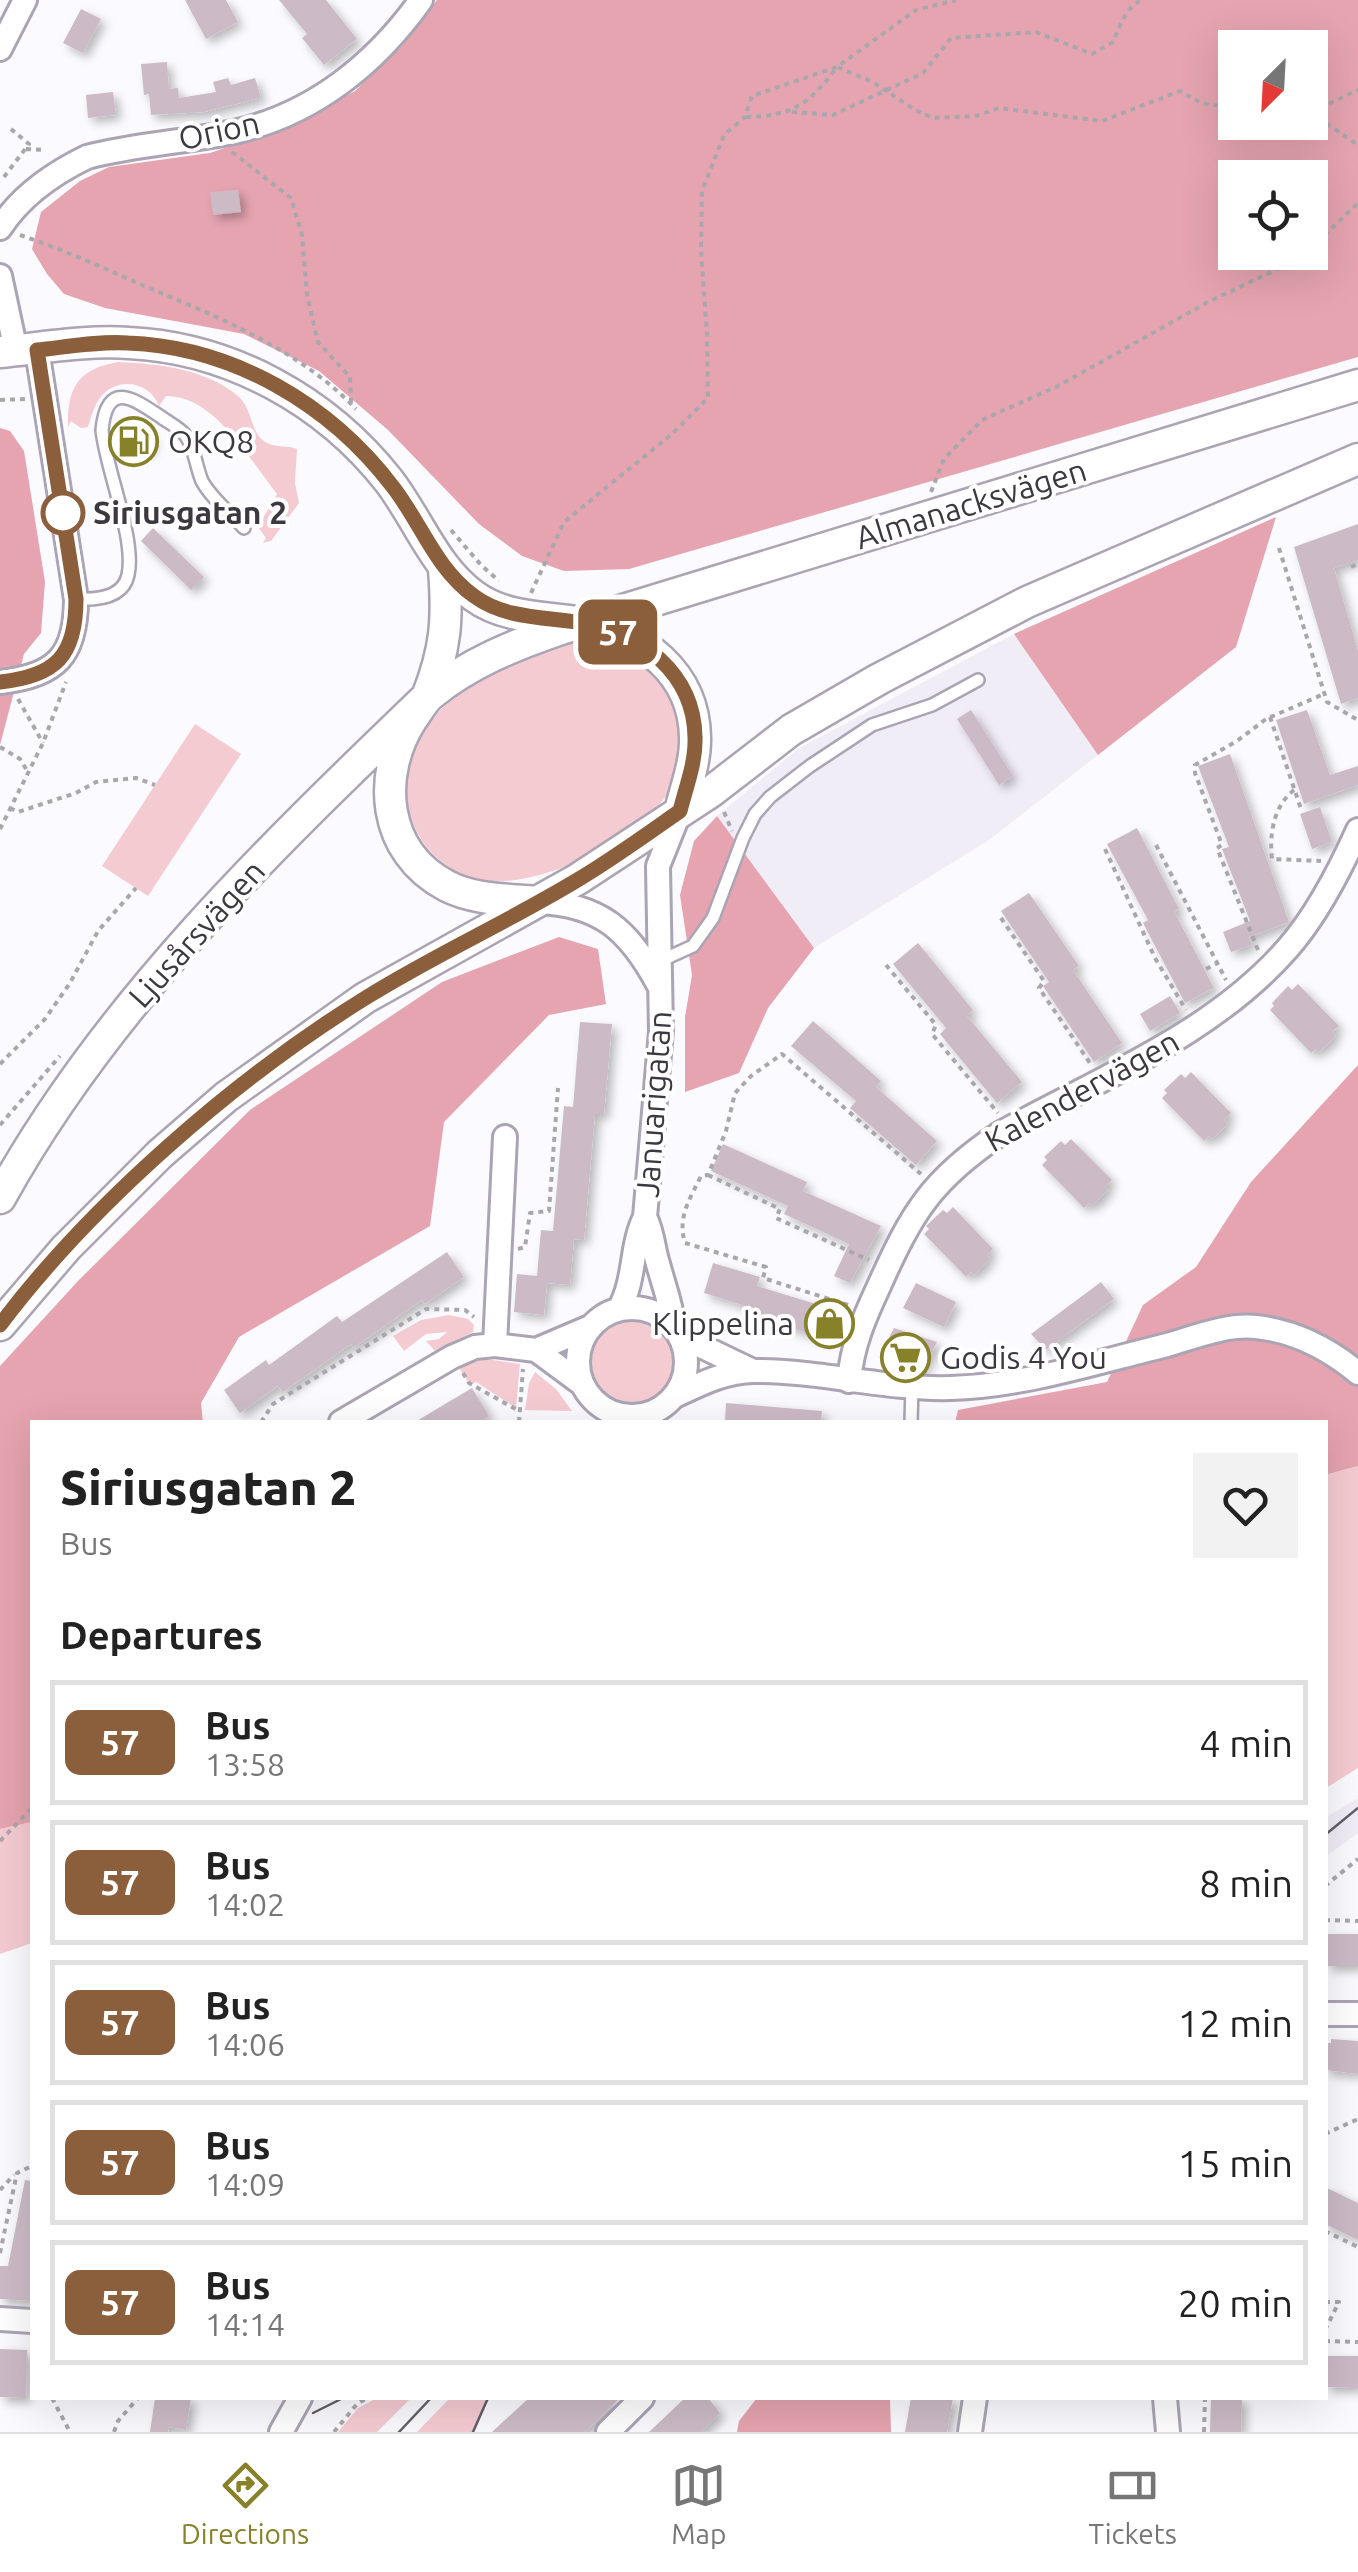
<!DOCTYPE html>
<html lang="en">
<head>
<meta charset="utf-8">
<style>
  body { margin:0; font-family:Ubuntu,sans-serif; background:#f2f2f2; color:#222; height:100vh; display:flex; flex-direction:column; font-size:38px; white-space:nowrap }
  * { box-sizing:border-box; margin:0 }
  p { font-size:32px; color:#767676 }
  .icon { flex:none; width:55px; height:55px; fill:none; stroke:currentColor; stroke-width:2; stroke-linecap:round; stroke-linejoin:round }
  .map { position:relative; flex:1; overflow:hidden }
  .sheet { position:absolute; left:30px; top:1420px; width:1298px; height:980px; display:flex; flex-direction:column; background:#fff; border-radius:0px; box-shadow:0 10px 40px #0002 }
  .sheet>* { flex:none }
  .badge { padding:0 20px; border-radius:15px; font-size:35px; line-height:65px }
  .needle { width:65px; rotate:204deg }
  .fabs { position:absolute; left:1218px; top:30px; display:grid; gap:20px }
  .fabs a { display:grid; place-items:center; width:110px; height:110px; border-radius:0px; background:#fff; box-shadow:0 10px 40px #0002; font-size:50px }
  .map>.badge { position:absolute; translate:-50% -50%; box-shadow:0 0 0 5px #fff }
  h2 { padding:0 30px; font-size:38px; line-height:90px }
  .round { display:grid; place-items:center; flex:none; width:105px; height:105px; border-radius:0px; background:#f2f2f2 }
  .head { display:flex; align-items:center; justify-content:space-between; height:170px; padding:0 30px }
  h1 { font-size:48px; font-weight:800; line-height:75px }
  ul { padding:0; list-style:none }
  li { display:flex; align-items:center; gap:30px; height:125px; margin:0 20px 15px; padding:0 10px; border:5px solid #e0e0e0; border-radius:0px }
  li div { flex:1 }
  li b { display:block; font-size:38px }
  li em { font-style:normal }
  li .badge { min-width:110px; font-weight:700; text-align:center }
  .menu { display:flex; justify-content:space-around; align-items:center; height:140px; border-top:2px solid #e0e0e0; background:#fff; font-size:28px; color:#767676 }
  .menu a { display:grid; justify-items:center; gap:5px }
  .menu .on { color:#878129 }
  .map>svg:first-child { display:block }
</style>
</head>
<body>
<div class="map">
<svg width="1358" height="2432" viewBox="0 0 1358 2432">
  <defs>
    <filter id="shadow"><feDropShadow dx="5" dy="5" stdDeviation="5" flood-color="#0004"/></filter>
  </defs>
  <rect width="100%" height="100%" fill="#fbfafe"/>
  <path fill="#f1edf7" d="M 1014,634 L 1098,755 L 989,840 L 814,948 L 717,816 L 799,748 Z
    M 1358,1798 L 1358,1833 L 1325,1857 L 1325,1818 Z"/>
  <path fill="#f5cbd2" d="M 119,362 C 160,364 207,369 239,397 C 254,411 249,433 267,443 C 276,448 288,445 297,449 L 295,483 L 299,503 L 271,541 L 263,543 L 266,538 L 258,527 L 277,494 C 250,460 214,395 166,396 L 159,406 C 150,381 116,376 100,398 C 94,406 91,417 88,427 L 81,428 L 71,421 L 68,427 C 67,387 79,368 119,362 Z
    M 598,637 C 614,644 642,650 653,662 C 660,668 664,681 668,689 C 673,699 683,711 684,722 C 687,746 681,775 667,795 C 633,842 539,890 480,880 C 464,878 446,866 434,855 C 421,843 414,827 408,810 C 374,717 526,643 598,637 Z
    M 195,724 L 241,754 L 148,896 L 102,866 Z
    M 449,1315 L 468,1319 L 474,1325 L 473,1332 L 435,1351 L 426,1341 L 439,1339 L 447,1332 L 426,1334 L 404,1351 L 393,1336 L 421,1320 Z
    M591 1362a41 41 0 1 1 82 0a41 41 0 1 1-82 0Z
    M 486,1359 L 520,1364 L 516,1408 L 476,1382 L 470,1385 L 458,1366 Z
    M 535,1372 L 556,1389 L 572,1411 L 525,1410 L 529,1383 Z
    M 1358,1466 L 1358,1768 L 1326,1788 L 1325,1475 Z
    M 32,1822 L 32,1943 L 0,1954 L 0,1829 Z
    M 377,2398 L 411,2398 L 377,2432 L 338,2432 L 358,2408 Z
    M 450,2398 L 487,2400 L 473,2432 L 417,2432 Z"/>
  <path fill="#e5a4af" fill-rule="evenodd" d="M 437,0 L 1358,0 L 1358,357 L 629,569 L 564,571 L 522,556 L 479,524 L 388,430 L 319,371 L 244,334 L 105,308 L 64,294 L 47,274 L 32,249 L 41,212 L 80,181 L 109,167 L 210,153 L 286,127 L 355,91 L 402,46 ZM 1235,48 L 1310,48 L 1310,122 L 1235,122 ZM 1235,178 L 1310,178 L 1310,252 L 1235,252 Z
    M 0,428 L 10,431 L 24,451 L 45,582 L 41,633 L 24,654 L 0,745 Z
    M 1276,517 L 1236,647 L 1098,755 L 1014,634 Z
    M 717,816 L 814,948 L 768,1008 L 739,1073 L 685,1092 L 685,1017 L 692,975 L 680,895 L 694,841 Z
    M 559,937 L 598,949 L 606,1004 L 549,1015 L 444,1122 L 430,1226 L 239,1337 L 201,1403 L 203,1422 L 32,1422 L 32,1822 L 0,1829 L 0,1366 L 78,1281 L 250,1110 L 442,982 Z
    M 1358,1065 L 1358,1466 L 1325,1475 L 1325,1422 L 955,1422 L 958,1410 L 1107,1382 L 1143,1305 L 1196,1267 L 1251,1182 Z
    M 757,2398 L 890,2398 L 891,2432 L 737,2432 L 739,2421 Z"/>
  <path fill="#ccbbc7" filter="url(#shadow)" d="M 185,0 L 226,0 L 238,22 L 206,39 Z
    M 279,0 L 326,0 L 357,39 L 324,65 L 302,38 L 307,34 Z
    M 81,9 L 101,19 L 83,53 L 63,43 Z
    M 167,62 L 169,89 L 178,88 L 179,98 L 216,92 L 213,82 L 228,78 L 231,85 L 255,78 L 261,98 L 204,112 L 151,115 L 149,94 L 144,95 L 141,64 Z
    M 113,92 L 116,115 L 88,118 L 86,95 Z
    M 238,190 L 241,212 L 213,215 L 210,192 Z
    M 149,431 L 152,449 L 117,454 L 114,437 Z
    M 1358,524 L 1358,560 L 1334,568 L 1358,651 L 1358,698 L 1341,704 L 1294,547 Z
    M 153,528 L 204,577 L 191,590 L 141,541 Z
    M 971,710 L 1013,776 L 999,785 L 957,719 Z
    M 1307,710 L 1330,775 L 1358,766 L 1358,785 L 1304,804 L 1276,720 Z
    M 1230,754 L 1289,922 L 1249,937 L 1252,945 L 1231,952 L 1223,932 L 1250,921 L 1222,849 L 1229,847 L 1198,766 Z
    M 1320,807 L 1332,842 L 1312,849 L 1300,814 Z
    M 1137,828 L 1179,909 L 1174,911 L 1214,988 L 1185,1003 L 1143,923 L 1148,920 L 1107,844 Z
    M 1029,893 L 1079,966 L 1073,970 L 1122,1043 L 1094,1062 L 1043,986 L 1049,982 L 1001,911 Z
    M 918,943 L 973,1010 L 967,1016 L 1022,1082 L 997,1103 L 940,1034 L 946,1028 L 893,964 Z
    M 1298,984 L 1339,1026 L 1332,1032 L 1336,1036 L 1319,1052 L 1316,1049 L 1311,1053 L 1270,1010 L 1274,1006 L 1272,1003 L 1288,986 L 1292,990 Z
    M 1170,996 L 1180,1013 L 1150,1031 L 1140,1014 Z
    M 813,1021 L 881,1081 L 876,1087 L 937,1141 L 916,1165 L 850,1108 L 856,1101 L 791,1046 Z
    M 580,1022 L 612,1024 L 604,1114 L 595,1114 L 584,1240 L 574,1239 L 570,1285 L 547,1283 L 544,1315 L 514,1312 L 517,1274 L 537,1276 L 541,1230 L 553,1231 L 564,1106 L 573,1107 Z
    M 1191,1072 L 1231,1113 L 1224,1120 L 1228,1124 L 1212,1139 L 1209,1136 L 1204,1141 L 1162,1098 L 1167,1093 L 1164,1090 L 1181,1074 L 1185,1078 Z
    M 1071,1139 L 1112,1180 L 1105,1187 L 1108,1190 L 1092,1206 L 1089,1203 L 1084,1208 L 1042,1165 L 1047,1160 L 1044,1157 L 1061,1141 L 1065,1145 Z
    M 723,1144 L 807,1182 L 803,1191 L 881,1226 L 850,1283 L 834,1276 L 849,1244 L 784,1214 L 788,1206 L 711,1171 Z
    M 953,1207 L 993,1249 L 987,1255 L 990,1259 L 974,1275 L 971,1272 L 966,1277 L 924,1234 L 929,1229 L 926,1226 L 943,1210 L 947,1213 Z
    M 447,1252 L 464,1277 L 425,1304 L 422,1300 L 353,1348 L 351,1344 L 283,1392 L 278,1386 L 240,1413 L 224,1390 L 266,1360 L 269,1365 L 337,1316 L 342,1322 Z
    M 713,1263 L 760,1277 L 757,1286 L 839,1311 L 830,1340 L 743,1313 L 745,1306 L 704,1293 Z
    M 1101,1282 L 1114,1299 L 1046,1350 L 1031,1334 Z
    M 916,1283 L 956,1302 L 944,1327 L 903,1308 Z
    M 894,1328 L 937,1342 L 923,1371 L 882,1352 Z
    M 472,1388 L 489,1416 L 479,1422 L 415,1422 Z
    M 726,1403 L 822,1411 L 821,1422 L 725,1422 Z
    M 1326,1934 L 1358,1934 L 1358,1966 L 1326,1966 Z
    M 1331,2039 L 1358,2041 L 1358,2074 L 1325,2070 L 1325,2043 L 1331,2043 Z
    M 25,2180 L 32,2181 L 32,2301 L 0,2299 L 0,2266 L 8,2266 Z
    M 1325,2187 L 1358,2203 L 1358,2240 L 1325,2224 Z
    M 0,2349 L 27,2350 L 26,2398 L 0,2397 Z
    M 1325,2356 L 1358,2356 L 1358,2388 L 1325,2387 Z
    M 155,2398 L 191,2398 L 186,2430 L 169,2427 L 168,2432 L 150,2432 Z
    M 529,2398 L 620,2398 L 585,2432 L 492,2432 Z
    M 685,2398 L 708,2398 L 720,2413 L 701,2432 L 649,2432 Z
    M 911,2398 L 953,2398 L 947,2432 L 905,2432 Z
    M 1211,2398 L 1242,2398 L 1241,2432 L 1210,2432 Z"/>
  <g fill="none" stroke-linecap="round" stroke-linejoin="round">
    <defs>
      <path id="lane" d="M 76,599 C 94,600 123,599 128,575 C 136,539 106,470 102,430 C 107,379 134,399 161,417 C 169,423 180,428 186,436 C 195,449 196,467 202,481 C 211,498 231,514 244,528
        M 660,961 L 693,946 L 713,918 L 743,838 L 755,814 L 770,797 L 810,766 L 872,725 L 932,705 L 978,680
        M 911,1422 L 912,1386"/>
      <path id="street" d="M 0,49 L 25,0
        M 0,228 C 20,197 54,173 87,157 C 136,144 188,142 238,131 C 315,113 376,63 421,0
        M 0,276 L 16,351
        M 0,682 C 56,676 76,656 76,599 L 37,350
        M 537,902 C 600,904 629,930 658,984
        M 645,1217 C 653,1233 653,1248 658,1264 C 664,1286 671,1304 674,1327
        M578 1362a54 54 0 1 1 108 0a54 54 0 1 1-108 0Z
        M 619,1309 C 636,1280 630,1247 645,1217 L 661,1031 L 658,866 L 680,811
        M 680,1336 L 753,1371
        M 495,1345 L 505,1137
        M 536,1350 L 582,1384
        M 849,1381 C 852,1346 864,1318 879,1286 C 912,1212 932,1179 1001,1133 C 1100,1078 1212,1035 1288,948 C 1317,915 1340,870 1358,830
        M 675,1396 C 700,1384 726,1371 754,1371 C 817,1370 887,1390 951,1388 C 1024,1386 1097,1362 1167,1345 C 1195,1337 1226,1324 1256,1327 C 1294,1331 1329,1349 1358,1373
        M 341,1422 L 452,1357 L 475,1347 L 495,1345 L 536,1350 L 590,1327
        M 1325,2014 L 1358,2014
        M 0,2319 L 32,2321
        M 1165,2398 L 1168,2432
        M 281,2432 L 300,2398
        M 608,2432 L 642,2398
        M 970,2432 L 975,2398"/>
      <path id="secondary" d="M 0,352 C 41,348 87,340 129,343 C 231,348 326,401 389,481 C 418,519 435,568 474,596 C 505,619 547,617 583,623 C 642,633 694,673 695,737 C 696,761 686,787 680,811
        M 537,902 C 507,899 474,900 447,886 C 382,852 376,775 412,719 C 418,711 423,701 430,695 C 469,663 514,645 561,629 L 1358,385
        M 0,1198 C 107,1004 269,849 427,697 C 446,649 448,619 444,569
        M 0,1325 L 66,1248 L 160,1154 L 226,1097 L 365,998 L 578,879 L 712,791 L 791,730 L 879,679 L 1027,602 L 1358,459"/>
    </defs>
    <use href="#lane" stroke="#aaa4b5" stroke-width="16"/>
    <use href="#street" stroke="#aaa4b5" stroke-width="28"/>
    <use href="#secondary" stroke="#aaa4b5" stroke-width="35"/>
    <path stroke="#a9a7ad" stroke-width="4" stroke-dasharray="5 5" stroke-linecap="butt" d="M 792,112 L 833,115 L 923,73 L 951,38 L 1036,32 L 1092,54 L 1113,42 C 1120,26 1125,8 1141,0
      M 1310,112 L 1358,145
      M 1311,112 L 1358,90
      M 746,117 C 793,116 809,104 837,67 L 873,82 L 915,110 L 933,118 L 976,116 L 999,108 L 1102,121 L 1180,91 C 1199,103 1212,109 1235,103
      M 26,149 L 46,150
      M 232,152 L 291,198 L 302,235 L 307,295 L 318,342 L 350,377 L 351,403
      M 4,177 L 29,144 L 11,129
      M 20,235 C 61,249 102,267 142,285 C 216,316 299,349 356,409
      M 1310,249 L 1358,203
      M 0,400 L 25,399
      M 931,492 L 944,459 L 982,420 L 1060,385 L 1208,302 L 1299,259 L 1306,252
      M 451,530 L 481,565 L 499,581
      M 1279,548 L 1327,702 L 1358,720
      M 1351,567 L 1358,564
      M 531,593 L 564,522 L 672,434 L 708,398 L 707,334 L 701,250 L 702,191 L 724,135 L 745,117 L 752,96 L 837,67 L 916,10 L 956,0
      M 18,699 L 43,743
      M 1270,717 L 1301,809
      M 0,747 L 20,759 L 28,772
      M 1294,790 C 1274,806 1269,833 1272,859 L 1321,861
      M 10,808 L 18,812 L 76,793 L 96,782 L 136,778 L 155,785
      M 724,812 L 732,831
      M 0,829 L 43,743 L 66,682
      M 1156,845 L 1226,980
      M 1105,849 L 1155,958 L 1186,1010
      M 1001,918 L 1044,981 L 1039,988 L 1090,1063
      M 1258,950 L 1217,848 L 1222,845 L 1195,773 L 1195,765 L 1237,741 L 1266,719 L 1324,694
      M 886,965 L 936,1025 L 932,1034 L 998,1113
      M 1206,969 L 1218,963
      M 0,1064 L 45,1019 L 70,983 L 98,931 L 136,888
      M 0,1125 L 60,1056
      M 708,1175 L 780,1209 L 776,1218 L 869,1260
      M 518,1249 L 525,1247 L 530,1213 L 549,1211 L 558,1088
      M 848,1305 L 763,1278 L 766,1267 L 685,1243 C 677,1217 690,1199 701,1176 L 708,1175 L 726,1131 L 735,1093 L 751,1076 L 782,1054 L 921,1174
      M 463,1373 L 469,1383 L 519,1411
      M 261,1422 L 273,1404 L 426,1309 L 465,1310 L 474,1317
      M 519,1422 L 523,1369
      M 0,1841 L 32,1808
      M 1325,1886 L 1358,1859
      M 1325,1920 L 1358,1921
      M 1325,2134 L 1358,2119
      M 0,2190 L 14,2175
      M 1325,2231 L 1358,2247
      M 0,2253 L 17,2173 L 32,2166
      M 1325,2302 L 1339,2302 L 1325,2330
      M 1325,2341 L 1358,2342
      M 52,2398 L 70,2432
      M 114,2432 L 118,2421 L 138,2398
      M 334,2432 L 357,2404 L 367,2398
      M 1204,2432 L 1205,2398"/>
    <use href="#lane" stroke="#fff" stroke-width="11"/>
    <use href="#street" stroke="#fff" stroke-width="22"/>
    <use href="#secondary" stroke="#fff" stroke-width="30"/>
    <path stroke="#625f67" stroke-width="2.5" d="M 1325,1835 L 1358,1808
      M 313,2413 L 343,2398
      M 399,2432 L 431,2398
      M 473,2432 L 488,2398"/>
  </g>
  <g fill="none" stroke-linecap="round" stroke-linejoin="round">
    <defs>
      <path id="line" d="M 0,682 C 56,676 76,656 76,599 L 37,350 C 66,347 98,341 128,343 C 233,347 330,404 393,487 C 421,523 436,569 474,596 C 505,619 546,617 583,623 C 641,633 694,673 695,737 C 696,762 686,787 680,811 C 647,834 614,858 579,879 C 510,921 436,954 367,997 C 237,1077 92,1203 0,1325"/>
    </defs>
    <use href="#line" stroke="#fff" stroke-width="22"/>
    <use href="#line" stroke="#8b5e3c" stroke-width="15"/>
  </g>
  <defs>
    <symbol id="fuel-ring" viewBox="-11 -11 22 22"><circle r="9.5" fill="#fff" stroke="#878129" stroke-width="1.5"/><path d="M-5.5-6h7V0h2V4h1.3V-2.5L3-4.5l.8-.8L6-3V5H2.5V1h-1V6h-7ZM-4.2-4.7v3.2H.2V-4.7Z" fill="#878129"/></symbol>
    <symbol id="shop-ring" viewBox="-11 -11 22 22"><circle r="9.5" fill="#fff" stroke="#878129" stroke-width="1.5"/><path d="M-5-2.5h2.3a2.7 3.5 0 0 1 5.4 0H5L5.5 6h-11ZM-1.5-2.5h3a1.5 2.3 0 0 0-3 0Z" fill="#878129"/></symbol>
    <symbol id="supermarket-ring" viewBox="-11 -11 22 22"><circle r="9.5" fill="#fff" stroke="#878129" stroke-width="1.5"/><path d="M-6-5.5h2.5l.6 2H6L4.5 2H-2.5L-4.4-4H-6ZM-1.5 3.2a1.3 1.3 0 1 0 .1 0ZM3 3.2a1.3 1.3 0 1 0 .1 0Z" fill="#878129"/></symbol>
  </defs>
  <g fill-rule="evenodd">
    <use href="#fuel-ring" x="106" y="414" width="55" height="55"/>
    <use href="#shop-ring" x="802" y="1296" width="55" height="55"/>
    <use href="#supermarket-ring" x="878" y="1330" width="55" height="55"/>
  </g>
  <circle fill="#fff" stroke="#8b5e3c" stroke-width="5" cx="63" cy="513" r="20"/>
  <g text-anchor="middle" stroke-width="8" stroke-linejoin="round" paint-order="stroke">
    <g font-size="32" fill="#3b3840" stroke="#fff">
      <text transform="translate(219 131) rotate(-12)" y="11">Orion</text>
      <text transform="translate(971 504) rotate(-17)" y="11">Almanacksvägen</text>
      <text transform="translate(197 934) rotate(-48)" y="11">Ljusårsvägen</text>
      <text transform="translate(1082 1091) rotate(-29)" y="11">Kalendervägen</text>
      <text transform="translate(654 1104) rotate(-86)" y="11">Januarigatan</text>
    </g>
    <g font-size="32" fill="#3b3840" stroke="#fff" text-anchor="start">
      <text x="168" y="453">OKQ8</text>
      <text x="794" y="1335" text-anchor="end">Klippelina</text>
      <text x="940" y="1369">Godis 4 You</text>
    </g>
    <g font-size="32" font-weight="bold" fill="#3b3840" stroke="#fff" text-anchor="start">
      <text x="93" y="524">Siriusgatan 2</text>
    </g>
  </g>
</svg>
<div class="fabs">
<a><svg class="needle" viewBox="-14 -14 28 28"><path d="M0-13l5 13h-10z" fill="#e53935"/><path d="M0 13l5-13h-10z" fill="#767676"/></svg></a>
<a><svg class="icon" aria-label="locate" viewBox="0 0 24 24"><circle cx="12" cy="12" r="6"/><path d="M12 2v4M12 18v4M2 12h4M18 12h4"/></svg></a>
</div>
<b class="badge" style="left:618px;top:632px;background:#8b5e3c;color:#fff">57</b>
<section class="sheet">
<div class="head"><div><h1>Siriusgatan 2</h1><p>Bus</p></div><a class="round"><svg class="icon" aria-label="heart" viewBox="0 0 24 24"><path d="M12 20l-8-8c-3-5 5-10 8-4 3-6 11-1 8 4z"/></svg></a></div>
<h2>Departures</h2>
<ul>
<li><span class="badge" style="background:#8b5e3c;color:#fff">57</span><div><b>Bus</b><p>13:58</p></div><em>4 min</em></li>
<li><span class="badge" style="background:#8b5e3c;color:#fff">57</span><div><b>Bus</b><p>14:02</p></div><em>8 min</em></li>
<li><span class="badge" style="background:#8b5e3c;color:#fff">57</span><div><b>Bus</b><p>14:06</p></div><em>12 min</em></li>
<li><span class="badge" style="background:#8b5e3c;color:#fff">57</span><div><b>Bus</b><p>14:09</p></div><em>15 min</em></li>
<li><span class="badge" style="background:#8b5e3c;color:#fff">57</span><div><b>Bus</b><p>14:14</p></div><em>20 min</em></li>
</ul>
</section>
</div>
<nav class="menu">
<a class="on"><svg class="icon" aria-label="directions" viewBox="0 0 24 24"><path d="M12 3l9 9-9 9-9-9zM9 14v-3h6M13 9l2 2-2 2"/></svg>Directions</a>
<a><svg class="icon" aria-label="map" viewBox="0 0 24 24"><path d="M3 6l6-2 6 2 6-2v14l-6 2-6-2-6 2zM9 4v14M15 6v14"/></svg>Map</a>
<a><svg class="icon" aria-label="tickets" viewBox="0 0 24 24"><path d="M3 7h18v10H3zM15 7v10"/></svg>Tickets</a>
</nav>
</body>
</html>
